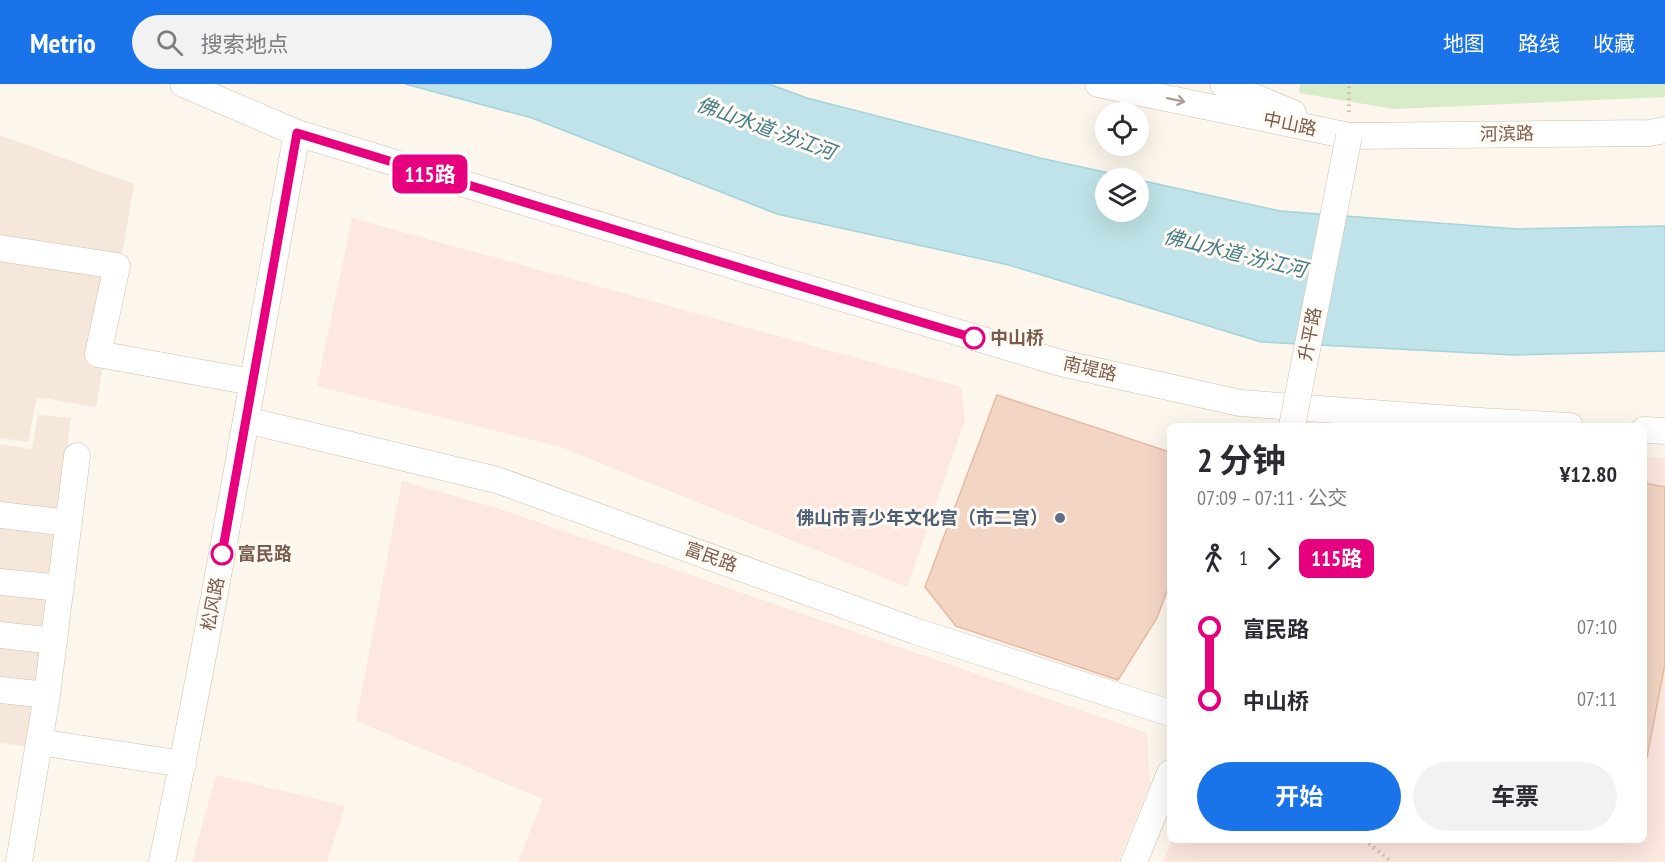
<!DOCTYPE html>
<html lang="zh">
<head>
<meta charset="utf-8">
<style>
  body { margin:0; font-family:"PT Sans Narrow","Noto Sans SC",sans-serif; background:#f2f2f3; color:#2b2b33; height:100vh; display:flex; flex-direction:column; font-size:22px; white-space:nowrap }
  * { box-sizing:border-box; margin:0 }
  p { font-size:20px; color:#7c7c81 }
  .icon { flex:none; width:33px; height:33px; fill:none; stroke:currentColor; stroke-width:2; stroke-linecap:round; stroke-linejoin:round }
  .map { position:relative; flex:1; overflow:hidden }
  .sheet { position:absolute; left:1167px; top:339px; width:480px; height:420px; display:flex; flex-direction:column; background:#fff; border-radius:9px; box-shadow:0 6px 24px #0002 }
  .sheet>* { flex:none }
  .badge { padding:0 12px; border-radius:9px; font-size:21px; line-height:39px }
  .fabs { position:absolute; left:1095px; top:18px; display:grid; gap:12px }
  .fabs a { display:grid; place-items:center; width:54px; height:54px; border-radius:50%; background:#fff; box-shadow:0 6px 24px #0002; font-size:30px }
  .map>.badge { position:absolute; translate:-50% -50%; box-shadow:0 0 0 3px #fff }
  .legs { display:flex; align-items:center; gap:9px; height:66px; padding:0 30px; font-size:20px }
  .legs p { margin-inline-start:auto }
  .overview { display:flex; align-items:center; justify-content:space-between; height:102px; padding:0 30px }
  h1 { font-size:33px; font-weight:700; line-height:45px }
  .button { display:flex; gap:12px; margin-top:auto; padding:12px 30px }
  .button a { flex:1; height:69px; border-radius:36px; background:#1a73e8; color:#fff; font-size:24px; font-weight:700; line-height:69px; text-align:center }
  .button a+a { background:#f2f2f3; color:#2b2b33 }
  ul { padding:0 30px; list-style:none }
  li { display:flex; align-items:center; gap:21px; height:72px; font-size:22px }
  li i { display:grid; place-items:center; width:9px; height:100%; margin:0 8px; background:currentColor }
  li i::after { content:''; width:15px; height:15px; margin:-8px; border:4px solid; border-radius:50%; background:#fff }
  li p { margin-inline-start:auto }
  li:first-child i { background:linear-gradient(#0000 50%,currentColor 0) }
  li:last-child i { background:linear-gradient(currentColor 50%,#0000 0) }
  header { display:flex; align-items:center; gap:36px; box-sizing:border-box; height:84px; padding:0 30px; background:#1a73e8; color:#fff }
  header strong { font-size:28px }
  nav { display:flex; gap:33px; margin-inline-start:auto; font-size:21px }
  .search { width:420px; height:54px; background:#f2f2f3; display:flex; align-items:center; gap:15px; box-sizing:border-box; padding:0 21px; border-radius:33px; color:#7c7c81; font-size:22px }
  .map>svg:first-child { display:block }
</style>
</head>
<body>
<header>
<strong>Metrio</strong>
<div class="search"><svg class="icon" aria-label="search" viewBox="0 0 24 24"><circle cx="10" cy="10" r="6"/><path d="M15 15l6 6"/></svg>搜索地点</div>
<nav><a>地图</a><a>路线</a><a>收藏</a></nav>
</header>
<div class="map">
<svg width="1665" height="778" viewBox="0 0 1665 778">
  <rect width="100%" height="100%" fill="#fdf6ec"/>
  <path fill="#f5e8da" d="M 0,51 L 134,100 L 96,323 L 37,313 L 28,358 L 0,354 Z
    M 38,331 L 71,334 L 28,663 L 0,659 L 0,360 L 32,365 Z"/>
  <path fill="#fde8e0" d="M 352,134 L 961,303 L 965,336 L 907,503 L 561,363 L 317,302 Z
    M 1644,373 L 1665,374 L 1665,778 L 1163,778 L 1172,756 L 1644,756 Z
    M 402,397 L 497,424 L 1147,649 L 1150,701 L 1118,778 L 518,778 L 543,715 L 356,637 Z
    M 216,691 L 345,722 L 327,778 L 192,778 Z"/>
  <path fill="#d8ecc9" d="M 1300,0 L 1665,0 L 1665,13 L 1394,25 L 1299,9 Z"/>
  <path fill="#bfe3e8" stroke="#a5d3da" stroke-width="1.5" d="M 405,0 L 769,0 L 807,14 L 1040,74 L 1132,94 L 1106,94 L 1106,128 L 1138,128 L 1139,96 L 1280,127 L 1517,145 L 1665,142 L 1665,267 L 1514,271 L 1261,258 L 1009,181 L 777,130 L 532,34 Z"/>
  <path fill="#f3d5c3" stroke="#e6bba3" stroke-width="1.5" d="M 997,311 L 1170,368 L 1170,499 L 1157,534 L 1118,596 L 956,542 L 925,503 Z
    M 1644,399 L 1665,403 L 1665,580 L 1647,673 L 1644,672 Z"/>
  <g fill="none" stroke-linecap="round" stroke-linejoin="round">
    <defs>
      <path id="minor" d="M 183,0 L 297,49 L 757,189 L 1061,279 L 1240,319 L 1479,337 L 1570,342
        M 1098,0 L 1349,52 L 1649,49 L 1665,46
        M 1223,0 L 1293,29
        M 0,164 L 117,182 L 98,270 L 252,298
        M 246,336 L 497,396 L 915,547 L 1170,629
        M 1644,346 L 1665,347
        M 0,431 L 69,439
        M 0,498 L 61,504
        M 0,551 L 54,557
        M 0,606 L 47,611
        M 39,658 L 183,680
        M 19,778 L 47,611 L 77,372
        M 162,778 C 213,536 253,292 297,49
        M 1134,778 L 1170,689"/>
    </defs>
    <use href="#minor" stroke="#d1beb0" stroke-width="27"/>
    <path stroke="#d9b8a5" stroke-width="4" stroke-dasharray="1.5 4.5" stroke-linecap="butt" d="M 1349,28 L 1349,0
      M 1364,756 L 1392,778"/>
    <use href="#minor" stroke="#fff" stroke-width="26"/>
    <defs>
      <path id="minor-bridge" d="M 1292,342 L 1349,52"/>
    </defs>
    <use href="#minor-bridge" stroke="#d1beb0" stroke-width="27" stroke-linecap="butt"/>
    <use href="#minor-bridge" stroke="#fff" stroke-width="26"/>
  </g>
  <defs><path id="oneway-shaft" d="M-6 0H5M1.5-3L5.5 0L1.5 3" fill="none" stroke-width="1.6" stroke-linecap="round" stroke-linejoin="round" transform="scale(1.5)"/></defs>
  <use stroke="#af9d94" href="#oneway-shaft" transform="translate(1176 16) rotate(12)"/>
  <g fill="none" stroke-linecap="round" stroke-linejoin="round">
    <defs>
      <path id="line-1" d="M 222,470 L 297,49 L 757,189 L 974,254"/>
    </defs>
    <use href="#line-1" stroke="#fff" stroke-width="14"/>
    <use href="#line-1" stroke="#e6007e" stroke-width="9"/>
  </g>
  <g fill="#fff" stroke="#e6007e" stroke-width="3">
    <circle cx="974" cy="254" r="10"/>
    <circle cx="222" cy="470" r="10"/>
  </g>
  <circle fill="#5c6f8a" stroke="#fffaf3" stroke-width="2" cx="1060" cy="434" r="6"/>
  <g text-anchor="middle" stroke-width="6" stroke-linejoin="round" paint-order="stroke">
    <g font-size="18" fill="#7a5c4d" stroke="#fffaf3">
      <text transform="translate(1290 40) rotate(12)" y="6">中山路</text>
      <text transform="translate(1507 50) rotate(-1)" y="6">河滨路</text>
      <text transform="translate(1310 250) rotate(-79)" y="6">升平路</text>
      <text transform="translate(1090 285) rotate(13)" y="6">南堤路</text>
      <text transform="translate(711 473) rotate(20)" y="6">富民路</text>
      <text transform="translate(213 520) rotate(-79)" y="6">松风路</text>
    </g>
    <g font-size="18" font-weight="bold" fill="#7a5c4d" stroke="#fffaf3" text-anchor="start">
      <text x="990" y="260">中山桥</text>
      <text x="238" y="476">富民路</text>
    </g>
    <g font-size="18" font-weight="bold" fill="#4e5e75" stroke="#fffaf3" text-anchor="end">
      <text x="1048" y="440">佛山市青少年文化宫（市二宫）</text>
    </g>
    <g font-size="20" font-style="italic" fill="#437c86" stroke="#fffaf3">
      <text transform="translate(766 44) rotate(20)" y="7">佛山水道-汾江河</text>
      <text transform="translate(1235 169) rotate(14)" y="7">佛山水道-汾江河</text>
    </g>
  </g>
</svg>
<div class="fabs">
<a><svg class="icon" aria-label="locate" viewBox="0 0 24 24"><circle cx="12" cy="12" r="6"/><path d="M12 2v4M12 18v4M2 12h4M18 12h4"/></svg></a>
<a><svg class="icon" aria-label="layers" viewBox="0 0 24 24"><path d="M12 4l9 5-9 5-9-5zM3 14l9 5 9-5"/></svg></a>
</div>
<b class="badge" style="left:430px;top:90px;background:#e6007e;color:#fff">115路</b>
<section class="sheet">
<div class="overview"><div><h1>2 分钟</h1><p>07:09 – 07:11 · 公交</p></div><b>¥12.80</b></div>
<div class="legs"><svg class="icon" aria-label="walk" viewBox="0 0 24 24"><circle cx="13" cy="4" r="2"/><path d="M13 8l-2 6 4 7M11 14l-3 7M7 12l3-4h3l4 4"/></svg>1<svg class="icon" aria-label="forward" viewBox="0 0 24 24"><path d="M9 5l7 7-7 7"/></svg><b class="badge" style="background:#e6007e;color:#fff">115路</b></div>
<ul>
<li><i style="color:#e6007e"></i><b>富民路</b><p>07:10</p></li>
<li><i style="color:#e6007e"></i><b>中山桥</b><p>07:11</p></li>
</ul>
<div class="button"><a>开始</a><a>车票</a></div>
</section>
</div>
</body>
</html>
